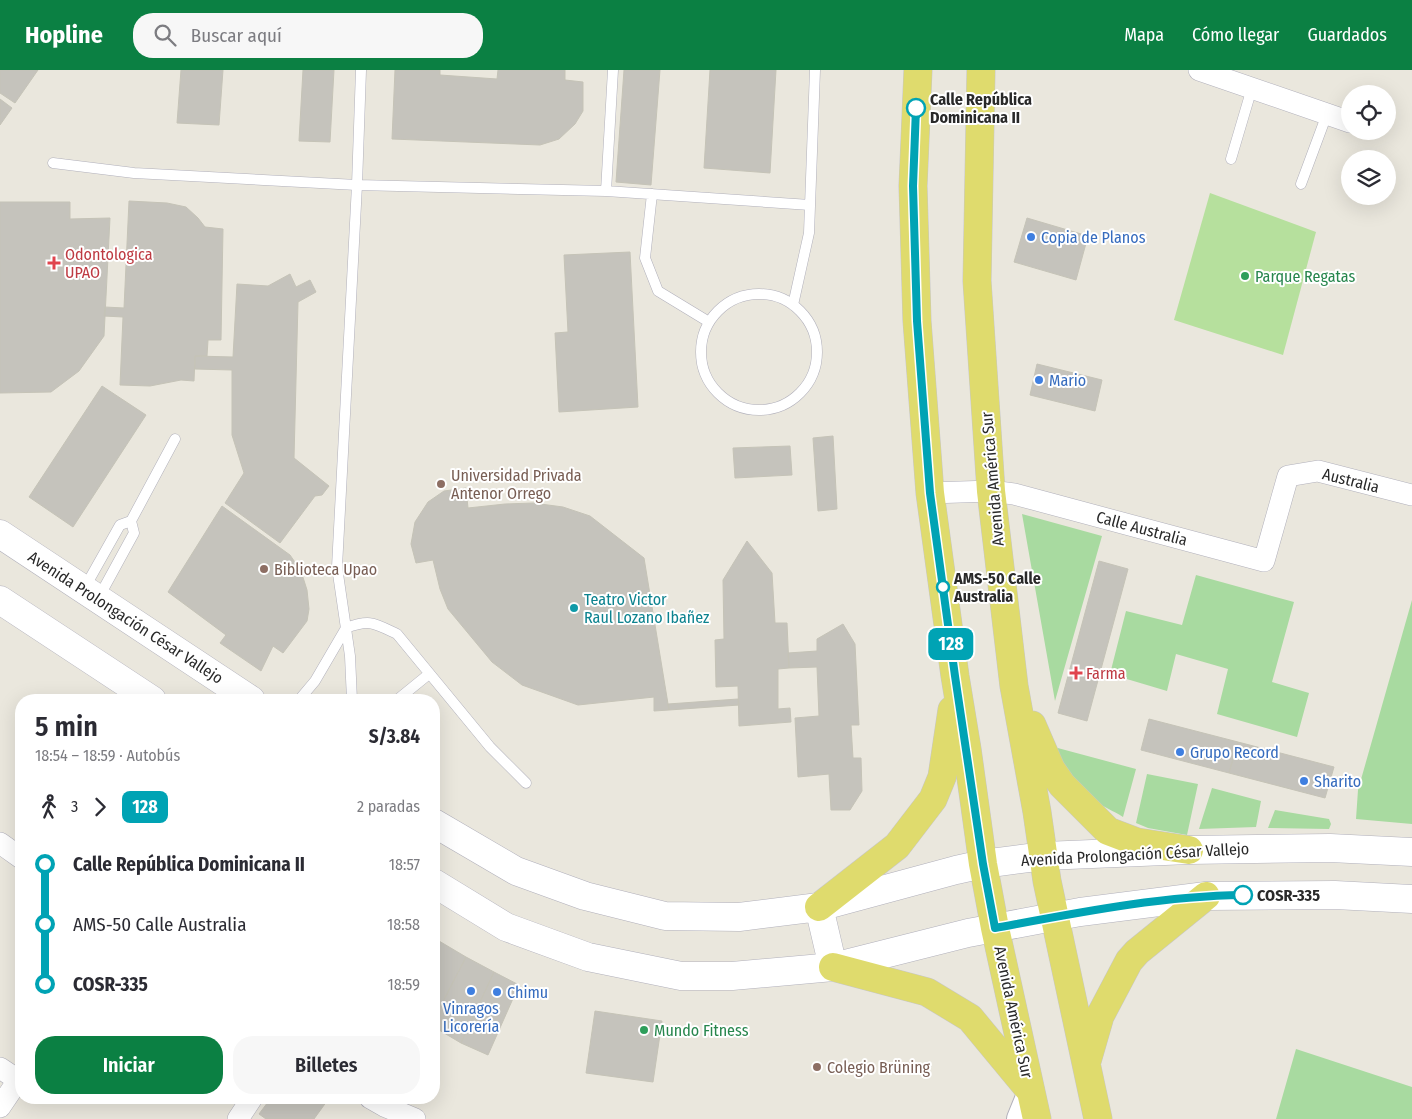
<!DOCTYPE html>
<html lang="es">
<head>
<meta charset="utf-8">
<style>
  body { margin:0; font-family:"Fira Sans Condensed",sans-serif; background:#f7f7f7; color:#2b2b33; height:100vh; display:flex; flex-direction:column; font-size:19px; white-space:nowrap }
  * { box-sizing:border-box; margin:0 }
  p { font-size:16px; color:#7c7c81 }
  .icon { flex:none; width:28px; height:28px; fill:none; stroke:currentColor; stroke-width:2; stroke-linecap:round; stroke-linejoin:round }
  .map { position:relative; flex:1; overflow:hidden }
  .side { position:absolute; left:15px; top:624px; width:425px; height:410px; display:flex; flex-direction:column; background:#fff; border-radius:20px; box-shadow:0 5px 20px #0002 }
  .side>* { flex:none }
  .badge { padding:0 10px; border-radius:8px; font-size:18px; line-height:32px }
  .controls { position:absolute; left:1341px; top:15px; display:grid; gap:10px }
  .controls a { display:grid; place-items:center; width:55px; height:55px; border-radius:50%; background:#fff; box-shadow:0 5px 20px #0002; font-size:25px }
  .map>.badge { position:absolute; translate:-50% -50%; box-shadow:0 0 0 2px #fff }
  .legs { display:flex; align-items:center; gap:8px; height:55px; padding:0 20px; font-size:16px }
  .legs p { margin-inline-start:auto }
  .summary { display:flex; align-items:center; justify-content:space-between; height:85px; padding:0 20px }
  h1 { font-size:28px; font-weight:600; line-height:38px }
  .cta { display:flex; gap:10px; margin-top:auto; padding:10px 20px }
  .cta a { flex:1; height:58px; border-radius:20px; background:#0b8043; color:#fff; font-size:20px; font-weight:600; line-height:58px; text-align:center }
  .cta a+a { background:#f7f7f7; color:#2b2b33 }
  ul { padding:0 20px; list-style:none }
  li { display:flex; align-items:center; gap:18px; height:60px; font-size:19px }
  li i { display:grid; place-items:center; width:8px; height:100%; margin:0 6px; background:currentColor }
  li i::after { content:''; width:12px; height:12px; margin:-6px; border:4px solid; border-radius:50%; background:#fff }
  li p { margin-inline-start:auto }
  li:first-child i { background:linear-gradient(#0000 50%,currentColor 0) }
  li:last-child i { background:linear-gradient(currentColor 50%,#0000 0) }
  header { display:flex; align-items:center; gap:30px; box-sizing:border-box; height:70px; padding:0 25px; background:#0b8043; color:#fff }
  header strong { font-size:24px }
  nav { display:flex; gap:28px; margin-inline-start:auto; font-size:18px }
  .search { width:350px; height:45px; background:#f7f7f7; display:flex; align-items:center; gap:12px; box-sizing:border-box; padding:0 18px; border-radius:20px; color:#7c7c81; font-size:19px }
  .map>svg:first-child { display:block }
</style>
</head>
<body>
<header>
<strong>Hopline</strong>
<div class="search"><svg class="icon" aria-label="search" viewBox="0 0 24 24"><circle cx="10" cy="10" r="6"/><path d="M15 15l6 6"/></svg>Buscar aquí</div>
<nav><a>Mapa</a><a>Cómo llegar</a><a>Guardados</a></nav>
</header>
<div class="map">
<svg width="1412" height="1049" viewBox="0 0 1412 1049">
  <rect width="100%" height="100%" fill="#eae7dd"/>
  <path fill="#a8daa0" d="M 1022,444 L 1102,466 L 1055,631 Z
    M 1196,505 L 1294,532 L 1272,612 L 1309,623 L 1297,667 L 1217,644 L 1228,599 L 1176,584 L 1167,621 L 1110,604 L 1126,541 L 1182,555 Z
    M 1412,530 L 1412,754 L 1356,749 L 1358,720 Z
    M 1054,677 L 1136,699 L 1123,747 C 1114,741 1103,737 1095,731 C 1077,717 1064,696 1054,677 Z
    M 1147,704 L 1198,714 L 1187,765 L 1148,758 L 1136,753 Z
    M 1212,718 L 1261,731 L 1256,757 L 1199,759 Z
    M 1275,740 L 1329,749 L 1331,754 L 1329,759 L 1268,758 Z
    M 1296,979 L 1412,1017 L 1412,1049 L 1276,1049 Z"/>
  <path fill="#b6e09d" d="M 1210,123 L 1316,162 L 1283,285 L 1174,250 Z"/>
  <path fill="#c5c3bc" stroke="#c5c3b7" d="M 0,0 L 38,0 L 15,33 L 0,23 Z
    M 181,0 L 223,0 L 219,55 L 177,53 Z
    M 303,0 L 334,0 L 330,72 L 299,71 Z
    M 395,0 L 440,0 L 440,5 L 497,9 L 498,0 L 565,0 L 565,10 L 583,12 L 583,41 L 575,54 L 559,69 L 540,75 L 392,69 Z
    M 624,0 L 660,0 L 651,115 L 616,112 Z
    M 710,0 L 776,0 L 770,103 L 704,98 Z
    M 0,29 L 12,38 L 0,55 Z
    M 129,131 L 167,133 L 186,137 L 198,148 L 205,157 L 223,159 L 221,270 L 208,270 L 207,286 L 195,286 L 194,311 L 181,310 L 150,316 L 120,315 L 123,247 L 104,246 L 105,237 L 124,238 Z
    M 0,132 L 70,132 L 70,149 L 110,148 L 104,266 L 79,301 L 51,322 L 0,323 Z
    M 1027,148 L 1088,166 L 1076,210 L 1014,192 Z
    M 630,182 L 638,337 L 559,342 L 555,263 L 568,262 L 564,185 Z
    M 290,204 L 296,217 L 310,210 L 316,222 L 298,232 L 294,388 L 329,416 L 322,425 L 315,426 L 280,473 L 225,433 L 244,403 L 232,365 L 232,300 L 195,299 L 195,286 L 233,287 L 237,214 L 268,216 Z
    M 1037,294 L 1102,310 L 1095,341 L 1030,325 Z
    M 102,316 L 146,345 L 73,457 L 29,427 Z
    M 833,366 L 837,439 L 818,441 L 813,368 Z
    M 790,376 L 792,405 L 735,408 L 733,378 Z
    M 466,418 L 468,438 L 505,434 L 533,433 L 563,437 L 590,446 L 644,488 L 669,640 L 654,641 L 654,627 L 578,635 L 522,615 L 492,592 L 448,539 L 440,519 L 433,490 L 416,493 L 411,474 L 415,452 L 428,432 L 444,421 Z
    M 222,436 L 290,485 L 301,501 L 307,520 L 309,539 L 307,551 L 283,583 L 273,576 L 261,601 L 220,573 L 226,565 L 168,522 Z
    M 747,471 L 772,503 L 775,553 L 787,553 L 789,598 L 778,599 L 778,639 L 790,638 L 791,652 L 739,656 L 738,616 L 716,617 L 715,570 L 724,569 L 723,510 Z
    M 1099,491 L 1128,499 L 1087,651 L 1058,643 Z
    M 843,554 L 855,574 L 859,655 L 851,655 L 853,688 L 861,688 L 862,721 L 850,740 L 831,740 L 829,704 L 798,707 L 795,648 L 819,646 L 817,597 L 789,598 L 788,583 L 817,581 L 817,569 Z
    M 738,629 L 739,635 L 669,640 L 668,634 Z
    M 1149,649 L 1238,672 L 1229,703 L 1141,680 Z
    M 1238,672 L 1334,697 L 1325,728 L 1229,703 Z
    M 439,871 L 466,887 L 434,949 L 434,880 Z
    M 466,887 L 494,902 L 461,973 L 434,957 L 434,949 Z
    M 494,902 L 519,915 L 488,985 L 461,973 Z
    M 595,941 L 662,951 L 653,1012 L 586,1003 Z
    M 271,1028 L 321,1028 L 327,1031 L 314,1049 L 266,1049 L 259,1044 Z"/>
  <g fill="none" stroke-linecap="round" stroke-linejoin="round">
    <defs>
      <path id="service" d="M 1231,89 L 1252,18
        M 53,93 L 134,103 L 357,115 L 606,121 L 810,135
        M 1301,114 L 1327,44
        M 606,121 L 613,0
        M 652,124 L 645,188 L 658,221 L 709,252
        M701 282a58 58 0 1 1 116 0a58 58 0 1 1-116 0Z
        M 793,235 L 809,163 L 815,0
        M 84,519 L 120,455 L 131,451
        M 99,527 L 134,463 L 131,451 L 175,369
        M 299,630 L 315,611 L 346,558 C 370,549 374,553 397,564 L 490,677 L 526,713
        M 352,630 L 350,586 L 337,497 L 357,115 L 361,0
        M 397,630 L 429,604"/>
      <path id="minor" d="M 1199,0 L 1350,52
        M 930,423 L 991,421 L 1014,424 L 1264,491 L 1288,406 L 1318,401 L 1412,425
        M 0,773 L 21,788
        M 0,998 L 18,1010
        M 370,1028 L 384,1036 L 415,1049
        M 0,1037 L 21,1006
        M 238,1049 L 252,1028"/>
      <path id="tertiary" d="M 1020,1049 L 1031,1022"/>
      <path id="secondary" d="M 0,464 L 251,630
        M 0,530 L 152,630
        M 434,753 L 516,801 L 585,826 L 665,846 L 739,847 L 819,837 L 956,800 L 983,794 L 1044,786 L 1189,780 L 1330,778 L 1412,782
        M 434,813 L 506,857 L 588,887 L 681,906 L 732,906 L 833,897 L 968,863 L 1080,842 L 1206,826 L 1335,825 L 1412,829
        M 819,837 L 833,897"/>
      <path id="primary" d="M 918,0 L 913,116 L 917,251 L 930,423 L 955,606 L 967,679 L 983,794 L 995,858 L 1037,1049
        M 981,0 L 977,211 L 991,421 L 1014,616 L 1037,742 L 1047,811 L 1098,1049
        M 1032,655 L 1051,699 L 1062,715 L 1108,761 L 1137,772 L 1189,780
        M 819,837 L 897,776 L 933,729 L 942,707 L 952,640
        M 833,897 L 927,922 L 970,948 L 1028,1018
        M 1087,991 L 1100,946 L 1129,891 L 1137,882 L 1206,826"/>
    </defs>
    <use href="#service" stroke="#b1b0bb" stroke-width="11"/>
    <use href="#minor" stroke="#b1b0bb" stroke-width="22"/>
    <use href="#tertiary" stroke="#b1b0bb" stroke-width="28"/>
    <use href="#secondary" stroke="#b1b0bb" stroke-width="29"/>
    <use href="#primary" stroke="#c7c7c7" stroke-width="29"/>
    <use href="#service" stroke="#fff" stroke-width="10"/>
    <use href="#minor" stroke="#fff" stroke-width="21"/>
    <use href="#tertiary" stroke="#fff" stroke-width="26"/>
    <use href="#secondary" stroke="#fff" stroke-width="28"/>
    <use href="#primary" stroke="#dfdb6d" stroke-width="28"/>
  </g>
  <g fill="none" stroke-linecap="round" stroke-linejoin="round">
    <defs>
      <path id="line-1" d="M 916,38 L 913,116 L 917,251 L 930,423 L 955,606 L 983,794 L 995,858 C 1076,843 1160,826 1243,825"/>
    </defs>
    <use href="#line-1" stroke="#fff" stroke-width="11"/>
    <use href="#line-1" stroke="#00a3b4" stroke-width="8"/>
  </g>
  <g fill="#fff" stroke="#00a3b4" stroke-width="2.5">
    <circle cx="916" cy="38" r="9"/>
    <circle cx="943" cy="517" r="6"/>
    <circle cx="1243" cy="825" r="9"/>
  </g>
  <g fill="#3f7fe0" stroke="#fff" stroke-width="2">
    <circle cx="1031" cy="167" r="5"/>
    <circle cx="1039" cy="310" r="5"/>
    <circle cx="1180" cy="682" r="5"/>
    <circle cx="1304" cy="711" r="5"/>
    <circle cx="471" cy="921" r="5"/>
    <circle cx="497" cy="922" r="5"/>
  </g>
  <g fill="#e0444e" stroke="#fff" stroke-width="2">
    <path d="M51.5 185.5h5v5h5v5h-5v5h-5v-5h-5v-5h5z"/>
    <path d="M1073.5 595.5h5v5h5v5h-5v5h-5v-5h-5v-5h5z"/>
  </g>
  <g fill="#2e9e5b" stroke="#fff" stroke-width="2">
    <circle cx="1245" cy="206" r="5"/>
    <circle cx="644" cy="960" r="5"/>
  </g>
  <g fill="#8d6e63" stroke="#fff" stroke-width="2">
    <circle cx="441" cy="414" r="5"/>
    <circle cx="264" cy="499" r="5"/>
    <circle cx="817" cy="997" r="5"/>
  </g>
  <circle fill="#0f9aa8" stroke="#fff" stroke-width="2" cx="574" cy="538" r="5"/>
  <g text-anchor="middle" stroke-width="4" stroke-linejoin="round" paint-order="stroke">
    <g font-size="16" font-weight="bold" fill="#292929" stroke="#fff" text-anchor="start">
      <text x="930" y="35">Calle República<tspan x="930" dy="18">Dominicana II</tspan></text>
      <text x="954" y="514">AMS-50 Calle<tspan x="954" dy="18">Australia</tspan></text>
      <text x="1257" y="831">COSR-335</text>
    </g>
    <g font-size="16" fill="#366cbe" stroke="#fff" text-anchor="start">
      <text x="1041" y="173">Copia de Planos</text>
      <text x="1049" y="316">Mario</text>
      <text x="1190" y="688">Grupo Record</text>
      <text x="1314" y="717">Sharito</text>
      <text x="507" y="928">Chimu</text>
      <text x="471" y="944" text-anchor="middle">Vinragos<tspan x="471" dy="18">Licorería</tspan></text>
    </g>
    <g font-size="16" fill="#be3a42" stroke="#fff" text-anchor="start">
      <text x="65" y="190">Odontologica<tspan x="65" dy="18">UPAO</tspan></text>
      <text x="1086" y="609">Farma</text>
    </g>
    <g font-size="16" fill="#27864d" stroke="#fff" text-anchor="start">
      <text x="1255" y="212">Parque Regatas</text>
      <text x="654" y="966">Mundo Fitness</text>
    </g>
    <g font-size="16" fill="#785e54" stroke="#fff" text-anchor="start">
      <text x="451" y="411">Universidad Privada<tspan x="451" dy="18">Antenor Orrego</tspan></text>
      <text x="274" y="505">Biblioteca Upao</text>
      <text x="827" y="1003">Colegio Brüning</text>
    </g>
    <g font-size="16" fill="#292929" stroke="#fff">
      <text transform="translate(992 409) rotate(-95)" y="6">Avenida América Sur</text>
      <text transform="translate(1351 410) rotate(14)" y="6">Australia</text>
      <text transform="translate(1142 458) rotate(15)" y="6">Calle Australia</text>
      <text transform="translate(126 547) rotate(33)" y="6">Avenida Prolongación César Vallejo</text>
      <text transform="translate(1135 784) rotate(-3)" y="6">Avenida Prolongación César Vallejo</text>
      <text transform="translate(1014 942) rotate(78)" y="6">Avenida América Sur</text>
    </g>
    <g font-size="16" fill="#0d838f" stroke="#fff" text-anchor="start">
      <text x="584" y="535">Teatro Victor<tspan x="584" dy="18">Raul Lozano Ibañez</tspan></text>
    </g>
  </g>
</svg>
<div class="controls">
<a><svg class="icon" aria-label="locate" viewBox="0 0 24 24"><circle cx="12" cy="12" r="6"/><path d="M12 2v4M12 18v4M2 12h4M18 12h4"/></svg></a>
<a><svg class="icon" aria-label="layers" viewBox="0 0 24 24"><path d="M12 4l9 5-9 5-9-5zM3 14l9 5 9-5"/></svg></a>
</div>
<b class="badge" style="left:951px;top:574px;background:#00a3b4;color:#fff">128</b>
<section class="side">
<div class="summary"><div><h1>5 min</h1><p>18:54 – 18:59 · Autobús</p></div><b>S/3.84</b></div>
<div class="legs"><svg class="icon" aria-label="walk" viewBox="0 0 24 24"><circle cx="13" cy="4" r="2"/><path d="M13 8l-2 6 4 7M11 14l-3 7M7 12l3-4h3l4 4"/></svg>3<svg class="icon" aria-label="forward" viewBox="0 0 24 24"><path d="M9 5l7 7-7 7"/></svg><b class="badge" style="background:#00a3b4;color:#fff">128</b><p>2 paradas</p></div>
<ul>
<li><i style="color:#00a3b4"></i><b>Calle República Dominicana II</b><p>18:57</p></li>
<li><i style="color:#00a3b4"></i><span>AMS-50 Calle Australia</span><p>18:58</p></li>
<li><i style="color:#00a3b4"></i><b>COSR-335</b><p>18:59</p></li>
</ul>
<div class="cta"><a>Iniciar</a><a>Billetes</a></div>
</section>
</div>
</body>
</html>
